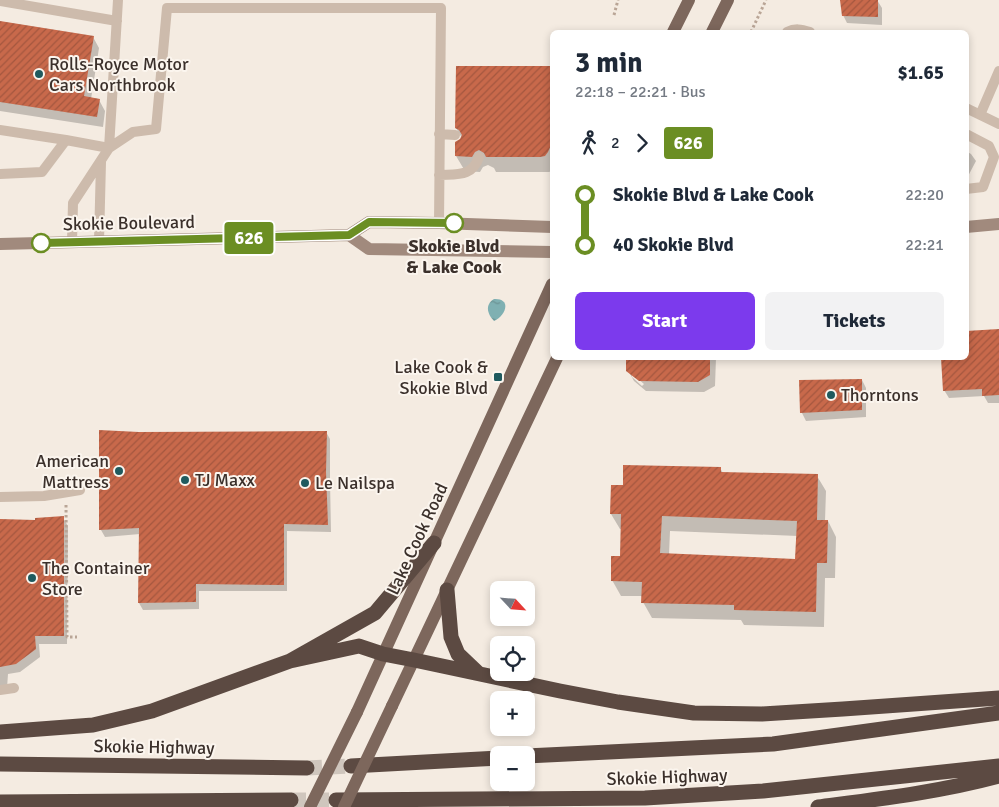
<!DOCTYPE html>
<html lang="en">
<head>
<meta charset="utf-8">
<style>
  body { margin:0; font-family:Signika,sans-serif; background:#f2f2f3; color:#1f2937; height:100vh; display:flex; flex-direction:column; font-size:19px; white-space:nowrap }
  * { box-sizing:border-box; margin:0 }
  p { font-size:16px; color:#747a83 }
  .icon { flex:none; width:28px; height:28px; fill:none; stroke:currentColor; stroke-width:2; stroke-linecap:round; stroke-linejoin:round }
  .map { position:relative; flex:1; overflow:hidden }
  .details { position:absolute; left:550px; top:30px; width:419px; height:330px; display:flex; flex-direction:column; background:#fff; border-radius:8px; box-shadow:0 2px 8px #0003 }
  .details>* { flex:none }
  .badge { padding:0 10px; border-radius:4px; font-size:18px; line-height:32px }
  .needle { width:32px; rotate:116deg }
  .controls { position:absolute; left:490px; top:581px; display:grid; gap:10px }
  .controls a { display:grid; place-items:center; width:45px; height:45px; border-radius:8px; background:#fff; box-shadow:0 2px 8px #0003; font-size:25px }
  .map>.badge { position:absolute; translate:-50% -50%; box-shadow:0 0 0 2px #fff }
  .legs { display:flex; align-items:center; gap:8px; height:55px; padding:0 25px; font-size:16px }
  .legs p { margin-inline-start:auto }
  .headline { display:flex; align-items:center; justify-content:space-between; height:85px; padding:0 25px }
  h1 { font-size:28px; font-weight:700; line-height:38px }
  .primary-button { display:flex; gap:10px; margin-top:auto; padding:10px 25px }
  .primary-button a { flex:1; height:58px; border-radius:8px; background:#7c3aed; color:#fff; font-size:20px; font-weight:700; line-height:58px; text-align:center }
  .primary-button a+a { background:#f2f2f3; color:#1f2937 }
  ul { padding:0 25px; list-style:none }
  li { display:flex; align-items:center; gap:18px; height:50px; font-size:19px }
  li i { display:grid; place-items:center; width:8px; height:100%; margin:0 6px; background:currentColor }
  li i::after { content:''; width:12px; height:12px; margin:-6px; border:4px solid; border-radius:50%; background:#fff }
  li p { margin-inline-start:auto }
  li:first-child i { background:linear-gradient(#0000 50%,currentColor 0) }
  li:last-child i { background:linear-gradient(currentColor 50%,#0000 0) }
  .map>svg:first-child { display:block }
</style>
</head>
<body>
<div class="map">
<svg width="999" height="807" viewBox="0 0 999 807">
  <defs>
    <pattern id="water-ripples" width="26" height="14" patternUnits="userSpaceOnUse" patternTransform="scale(1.25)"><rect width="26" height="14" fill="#7fb0b2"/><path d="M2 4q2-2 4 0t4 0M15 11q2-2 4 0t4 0" fill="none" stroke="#699091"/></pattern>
    <pattern id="building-hatch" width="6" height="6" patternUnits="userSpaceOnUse" patternTransform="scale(1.25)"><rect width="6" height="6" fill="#c8694b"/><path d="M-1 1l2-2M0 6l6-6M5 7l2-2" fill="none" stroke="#a4573f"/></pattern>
  </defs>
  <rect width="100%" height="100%" fill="#f4ebe1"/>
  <path fill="url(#water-ripples)" d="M 494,299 C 512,298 506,316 494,321 C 488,315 484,305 494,299 Z"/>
  <path fill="#0003" fill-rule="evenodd" d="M 841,0 L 877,0 L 882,8 L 882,25 L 847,23 L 843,15 Z
    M 0,22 L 93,37 L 99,48 L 91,99 L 99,100 L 105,111 L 103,127 L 0,111 Z
    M 457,67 L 552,68 L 552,171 L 549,172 L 496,172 L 494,168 L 488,165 L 483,167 L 480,172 L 465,171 L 456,156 L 456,143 L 462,138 L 456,128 Z
    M 966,151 L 971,154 L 976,161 L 966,180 Z
    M 999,331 L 999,403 L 988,403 L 984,396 L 949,398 L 944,390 L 943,358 L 966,358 Z
    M 628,358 L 716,358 L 715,386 L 704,392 L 646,391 L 634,381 L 628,370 ZM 632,374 L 644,384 L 642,386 L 632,377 Z
    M 862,380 L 866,388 L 866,417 L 806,421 L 802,413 Z
    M 326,432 L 330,439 L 330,480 L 331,532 L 287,531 L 287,591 L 199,591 L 199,609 L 143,610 L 139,603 L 140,534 L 105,537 L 101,530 L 139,433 Z
    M 720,468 L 723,473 L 817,476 L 826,491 L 825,521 L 828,521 L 836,537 L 835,578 L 825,578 L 824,627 L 744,625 L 741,620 L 652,618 L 643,602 L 643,596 L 621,596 L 612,580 L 621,557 L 621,529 L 620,529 L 611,514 L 624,486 ZM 670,531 L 798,536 L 796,560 L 669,555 Z
    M 63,518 L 68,526 L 67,644 L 39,644 L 40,657 L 20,672 L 8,674 L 7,688 L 0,688 L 0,519 L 3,519 L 4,521 L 36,521 Z"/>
  <path fill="url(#building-hatch)" fill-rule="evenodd" d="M 840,0 L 878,0 L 878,17 L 842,16 Z
    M 0,21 L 94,36 L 84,96 L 100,99 L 97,117 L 0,102 Z
    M 456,66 L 552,66 L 552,143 L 548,152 L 545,156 L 540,157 L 486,157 L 484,153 L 479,150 L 475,152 L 472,157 L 455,156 L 455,142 L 460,139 L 462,135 L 459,130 L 455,128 Z
    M 999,329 L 999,395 L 982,396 L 982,389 L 943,391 L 941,358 L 966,358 L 966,331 Z
    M 626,358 L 710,358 L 710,375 L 698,382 L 639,381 L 626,371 Z
    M 862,379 L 862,410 L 800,413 L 799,380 Z
    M 99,430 L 139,432 L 327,431 L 326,472 L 328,525 L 284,524 L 284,585 L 196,584 L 196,602 L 138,603 L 139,528 L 99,530 Z
    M 623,465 L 721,467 L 721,472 L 818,474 L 817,520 L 828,520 L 827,563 L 817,563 L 816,612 L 734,610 L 734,605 L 641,603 L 642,582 L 611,581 L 611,556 L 620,556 L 621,514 L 610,514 L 611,485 L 623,485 ZM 662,516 L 797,521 L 795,559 L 660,553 Z
    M 64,516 L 64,636 L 35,636 L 36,649 L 16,664 L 0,667 L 0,519 L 35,520 L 35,518 Z"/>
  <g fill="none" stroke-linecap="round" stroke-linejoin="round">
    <path stroke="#cfc6bd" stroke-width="15" stroke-dasharray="15 8" stroke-linecap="butt" d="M 307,768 L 351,766
      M 291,800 L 336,800"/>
    <path stroke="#b9a596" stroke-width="3" stroke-dasharray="2.5 2.5" stroke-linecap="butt" d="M 614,15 L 618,0
      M 751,32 L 766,0
      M 66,505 L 67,637 L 77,637"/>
    <path stroke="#cdbbac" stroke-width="10" d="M 0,1 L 117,21
      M 787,32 C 795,28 801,29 810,32
      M 966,108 L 999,124
      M 980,115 L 999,71
      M 0,130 L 66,140 L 109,148 L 118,0
      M 439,134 L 455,135
      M 966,134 L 989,146 L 994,157 L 983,187 L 966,189
      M 0,174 L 42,172 L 66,140
      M 439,175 C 458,174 472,177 479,157
      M 99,241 L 101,162
      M 72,242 L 73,203 L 109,148 L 133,132 L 156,129 L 167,8 L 441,8 L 439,223
      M 0,497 L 44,496 L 80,490
      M 0,690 L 14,688"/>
    <path stroke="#a18a7d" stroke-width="12" d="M 966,227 L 999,224
      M 349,235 L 369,249 L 552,252
      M 0,244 L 349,235 L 369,222 L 439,223 L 552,227"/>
    <path stroke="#7d675c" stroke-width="12" d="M 673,32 L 689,0
      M 712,32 L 728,0
      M 392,706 L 557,358
      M 357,712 L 552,284"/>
    <path stroke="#5c4a42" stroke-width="15" d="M 447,590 L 451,637 L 458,654 L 478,673
      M 290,661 L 359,646 L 383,654 L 414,660 L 560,691 L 618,702 L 694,713 L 762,714 L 843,709 L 999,698
      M 0,732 L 93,725 L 152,711 L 290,661 L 375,613 L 434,543
      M 526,756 L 773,744 L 999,713
      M 0,764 L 307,768
      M 351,766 L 499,758
      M 336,800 L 645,798 L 763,791 L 999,766
      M 0,802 L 291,800
      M 818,807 C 879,799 940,792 999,776"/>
    <path stroke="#7d675c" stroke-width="12" d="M 310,807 L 357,712
      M 344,807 L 392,706"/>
  </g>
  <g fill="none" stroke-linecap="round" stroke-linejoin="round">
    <defs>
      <path id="line-1" d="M 41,243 L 349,235 L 369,222 L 454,223"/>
    </defs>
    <use href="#line-1" stroke="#fff" stroke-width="11"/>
    <use href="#line-1" stroke="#6b8e23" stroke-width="8"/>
  </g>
  <g fill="#1f5a5e" stroke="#fbf5ee" stroke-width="2">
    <circle cx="39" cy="74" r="5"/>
    <rect x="493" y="372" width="10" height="10" rx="2.5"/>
    <circle cx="831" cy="395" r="5"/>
    <circle cx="119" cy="471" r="5"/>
    <circle cx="185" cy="480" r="5"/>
    <circle cx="305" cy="483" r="5"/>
    <circle cx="32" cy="578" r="5"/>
  </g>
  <g fill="#fff" stroke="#6b8e23" stroke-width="2.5">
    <circle cx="454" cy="223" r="9"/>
    <circle cx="41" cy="243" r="9"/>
  </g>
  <g text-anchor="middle" stroke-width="4" stroke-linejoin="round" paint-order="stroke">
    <g font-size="18" fill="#3b302b" stroke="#fbf5ee" text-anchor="start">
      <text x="49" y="70">Rolls-Royce Motor<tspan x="49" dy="21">Cars Northbrook</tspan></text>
      <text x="488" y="373" text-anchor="end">Lake Cook &amp;<tspan x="488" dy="21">Skokie Blvd</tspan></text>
      <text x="841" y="401">Thorntons</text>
      <text x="109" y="467" text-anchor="end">American<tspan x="109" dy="21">Mattress</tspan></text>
      <text x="195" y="486">TJ Maxx</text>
      <text x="315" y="489">Le Nailspa</text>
      <text x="42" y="574">The Container<tspan x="42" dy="21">Store</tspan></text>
    </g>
    <g font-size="18" fill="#3b302b" stroke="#fbf5ee">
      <text transform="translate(129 223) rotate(-1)" y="6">Skokie Boulevard</text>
      <text transform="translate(417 539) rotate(-65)" y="6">Lake Cook Road</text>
      <text transform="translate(154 747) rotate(1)" y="6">Skokie Highway</text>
      <text transform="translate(667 777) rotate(-2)" y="6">Skokie Highway</text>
    </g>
    <g font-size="18" font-weight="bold" fill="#3b302b" stroke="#fbf5ee">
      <text x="454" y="252">Skokie Blvd<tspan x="454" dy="21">&amp; Lake Cook</tspan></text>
    </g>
  </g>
</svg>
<div class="controls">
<a><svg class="needle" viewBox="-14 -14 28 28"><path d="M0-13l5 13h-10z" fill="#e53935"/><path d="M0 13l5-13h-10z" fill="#747a83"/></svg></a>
<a><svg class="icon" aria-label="locate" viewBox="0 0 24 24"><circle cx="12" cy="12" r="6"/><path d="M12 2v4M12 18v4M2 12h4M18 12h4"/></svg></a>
<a>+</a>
<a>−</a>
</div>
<b class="badge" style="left:249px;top:238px;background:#6b8e23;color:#fff">626</b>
<section class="details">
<div class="headline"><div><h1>3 min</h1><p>22:18 – 22:21 · Bus</p></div><b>$1.65</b></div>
<div class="legs"><svg class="icon" aria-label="walk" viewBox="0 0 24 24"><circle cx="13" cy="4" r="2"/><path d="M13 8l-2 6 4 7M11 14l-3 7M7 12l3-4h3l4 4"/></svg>2<svg class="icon" aria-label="forward" viewBox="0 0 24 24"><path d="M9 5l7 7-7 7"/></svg><b class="badge" style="background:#6b8e23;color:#fff">626</b></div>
<ul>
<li><i style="color:#6b8e23"></i><b>Skokie Blvd &amp; Lake Cook</b><p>22:20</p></li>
<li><i style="color:#6b8e23"></i><b>40 Skokie Blvd</b><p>22:21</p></li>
</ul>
<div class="primary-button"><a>Start</a><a>Tickets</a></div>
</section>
</div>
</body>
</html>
